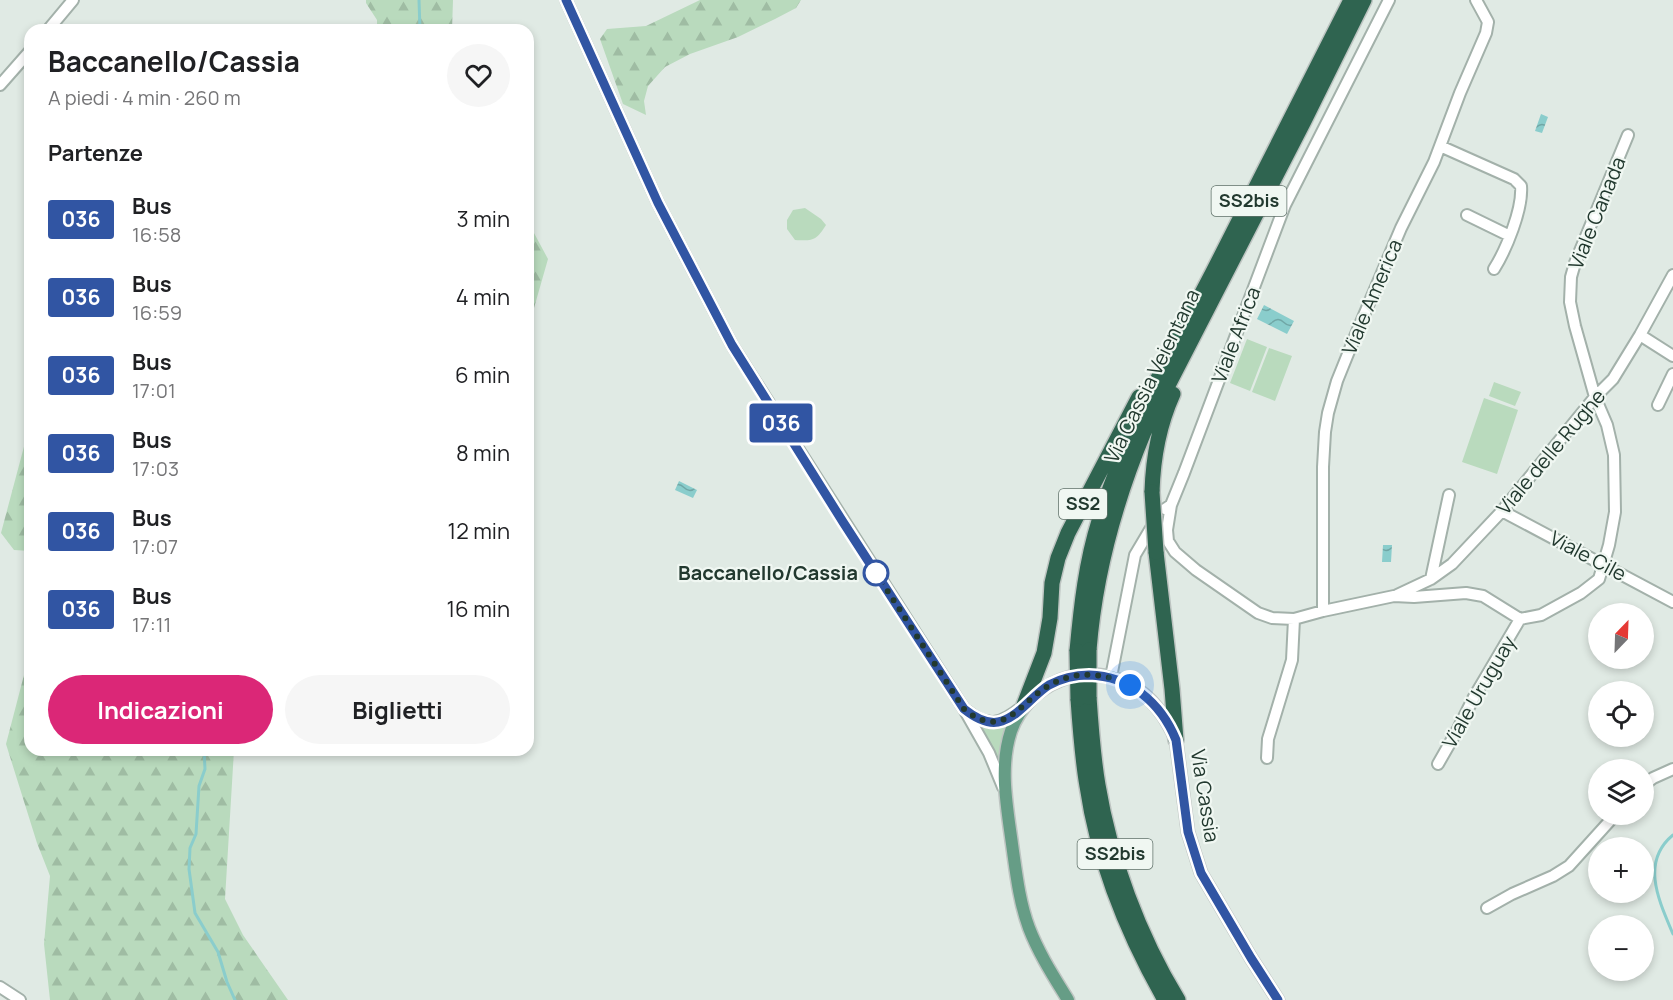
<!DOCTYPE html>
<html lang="it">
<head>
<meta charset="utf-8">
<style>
  body { margin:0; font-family:Manrope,sans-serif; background:#f6f6f6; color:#202124; height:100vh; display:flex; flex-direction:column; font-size:22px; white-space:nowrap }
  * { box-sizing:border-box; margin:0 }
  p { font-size:20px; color:#757577 }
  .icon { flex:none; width:33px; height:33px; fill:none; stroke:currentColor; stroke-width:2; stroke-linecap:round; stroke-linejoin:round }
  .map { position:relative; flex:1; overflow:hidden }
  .side { position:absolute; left:24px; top:24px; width:510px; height:732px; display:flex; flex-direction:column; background:#fff; border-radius:18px; box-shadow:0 3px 9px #0003 }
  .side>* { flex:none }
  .badge { padding:0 12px; border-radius:4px; font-size:21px; line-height:39px }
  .needle { width:39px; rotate:23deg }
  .controls { position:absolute; left:1588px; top:603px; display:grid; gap:12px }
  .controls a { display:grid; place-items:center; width:66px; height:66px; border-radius:50%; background:#fff; box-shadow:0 3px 9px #0003; font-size:30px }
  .you { position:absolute; width:30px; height:30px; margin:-15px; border:4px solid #fff; border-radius:50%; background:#1a73e8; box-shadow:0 0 0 9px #1a73e833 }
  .map>.badge { position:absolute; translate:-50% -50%; box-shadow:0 0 0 3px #fff }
  h2 { padding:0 24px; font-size:22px; line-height:54px }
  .round { display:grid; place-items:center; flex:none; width:63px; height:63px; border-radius:32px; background:#f6f6f6 }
  .headline { display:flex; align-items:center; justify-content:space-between; height:102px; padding:0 24px }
  h1 { font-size:28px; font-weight:700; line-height:45px }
  .primary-button { display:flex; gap:12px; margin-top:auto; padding:12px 24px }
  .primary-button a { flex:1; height:69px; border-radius:36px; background:#db2777; color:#fff; font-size:24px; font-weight:700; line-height:69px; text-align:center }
  .primary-button a+a { background:#f6f6f6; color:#202124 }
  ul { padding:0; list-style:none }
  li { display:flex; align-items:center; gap:18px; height:78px; padding:0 24px }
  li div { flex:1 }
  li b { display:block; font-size:22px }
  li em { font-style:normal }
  li .badge { min-width:66px; font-weight:700; text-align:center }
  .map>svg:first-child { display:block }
</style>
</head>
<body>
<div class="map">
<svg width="1673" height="1000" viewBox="0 0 1673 1000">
  <defs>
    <pattern id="forest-firs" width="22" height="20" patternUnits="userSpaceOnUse" patternTransform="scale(1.5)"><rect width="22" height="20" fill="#b9dabd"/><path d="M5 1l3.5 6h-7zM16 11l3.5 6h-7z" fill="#9fbca3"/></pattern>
    <pattern id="water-waves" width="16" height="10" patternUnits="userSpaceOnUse" patternTransform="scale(1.5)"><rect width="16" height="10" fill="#8acdcc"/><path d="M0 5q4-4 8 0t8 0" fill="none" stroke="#70a7a6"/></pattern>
  </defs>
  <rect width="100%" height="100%" fill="#e0eae4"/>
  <path fill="#b9dabd" d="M 805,208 L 821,219 L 826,225 C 816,241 813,241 795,240 L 787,229 L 787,220 L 793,210 Z
    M 1247,339 L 1267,347 L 1250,391 L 1230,383 Z
    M 1269,348 L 1292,356 L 1275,401 L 1252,392 Z
    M 1494,382 L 1521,392 L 1515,406 L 1489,396 Z
    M 1484,398 L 1518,410 L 1497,474 L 1462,462 Z
    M 978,722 C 991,730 995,729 1009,724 L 1001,744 L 1001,773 L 990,744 Z"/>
  <path fill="url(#forest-firs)" d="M 366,0 L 453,0 L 452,30 L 377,30 L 377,20 L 366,3 Z
    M 700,0 L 801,0 L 796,8 L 775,19 L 738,37 L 690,54 L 665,67 L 648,86 L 644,101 L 646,115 L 623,104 L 600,39 L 607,29 L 646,26 Z
    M 528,230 L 534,233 L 548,259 L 528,329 Z
    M 30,424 L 30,551 L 14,550 L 1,533 Z
    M 30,652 L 30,750 L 234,750 L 225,899 L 243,935 L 288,1000 L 50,1000 L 44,944 L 50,876 L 37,843 L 6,744 Z"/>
  <path fill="url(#water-waves)" d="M 1541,114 L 1548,117 L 1542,133 L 1535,131 Z
    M 1264,305 L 1294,321 L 1287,334 L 1257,319 Z
    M 679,481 L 697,490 L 693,498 L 675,490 Z
    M 1383,545 L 1392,545 L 1391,562 L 1382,562 Z"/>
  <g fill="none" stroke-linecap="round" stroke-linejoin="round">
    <path stroke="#8acdcc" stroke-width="3" d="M 419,0 L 420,30
      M 204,750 L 205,769 L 199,786 L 196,834 L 190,848 L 189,869 L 195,913 L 218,952 L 227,982 L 235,1000
      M 1673,835 C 1640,862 1659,901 1673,934"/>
    <defs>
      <path id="minor" d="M 566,0 L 658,203 L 732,345 L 964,709 L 989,753 L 1003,787
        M 48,30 L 73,0
        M 0,85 L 30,51
        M 1440,146 L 1514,179 L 1521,186 C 1523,209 1506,250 1494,269
        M 1467,215 L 1510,236
        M 1640,335 L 1673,356
        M 1658,405 L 1673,374
        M 1171,505 L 1167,530 L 1168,541 L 1175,552 L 1196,570 L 1258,613 L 1272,618 L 1294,619 L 1323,611 L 1394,596 L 1414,597 L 1466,593 L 1483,596 L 1520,619 L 1541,615 L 1581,593 L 1599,579 L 1609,545 L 1615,512 L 1614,455 L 1607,425 L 1595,397 L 1575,326 L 1570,302 L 1571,277 L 1575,263 L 1628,135
        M 1165,509 L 1171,505 L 1184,473 L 1285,205 L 1389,0
        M 1502,511 L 1673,602
        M 1431,579 L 1449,495
        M 1397,595 L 1431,579 L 1452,564 L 1502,511 L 1595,397 L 1613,379 L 1640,335 L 1673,275
        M 1323,611 L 1323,467 L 1325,432 L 1328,413 L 1337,381 L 1356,334 L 1401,228 L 1434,162 L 1460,93 L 1486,33 L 1488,22 L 1476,0
        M 1111,677 L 1135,555 L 1154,523
        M 967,711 C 989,729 1002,723 1022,707
        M 1267,758 L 1268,739 L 1292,660 L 1294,619
        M 1438,764 L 1458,729 L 1474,697 L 1520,619
        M 1644,785 L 1653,778 L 1673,769
        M 1487,908 L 1512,894 L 1553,876 L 1569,866 L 1616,814
        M 0,987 L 20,1000"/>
      <path id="major" d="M 1068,1000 C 1054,977 1039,954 1029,928 C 1019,901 1016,872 1012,844 C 1007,807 999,767 1011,731 C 1028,683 1085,659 1130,685 C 1151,696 1167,718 1176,740 L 1188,832 L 1201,873 L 1251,958 L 1278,1000"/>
      <path id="highway" d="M 1152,492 C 1153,458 1159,425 1173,394
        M 1156,552 L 1172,689 L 1176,740
        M 1089,650 C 1095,574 1115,502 1144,432 L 1304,121 L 1364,0
        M 1077,651 C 1081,607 1086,562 1099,521 C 1126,433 1171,353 1213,272 C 1259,182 1305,91 1351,0
        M 1089,697 C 1091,727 1093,756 1098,785 C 1110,858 1139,936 1178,1000
        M 1078,699 C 1080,728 1082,757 1087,786 C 1098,861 1128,935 1165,1000
        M 1024,705 L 1044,653 L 1050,618 L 1052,583 L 1058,558 L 1068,533 L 1139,397"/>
    </defs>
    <use href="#minor" stroke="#a3b1aa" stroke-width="14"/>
    <use href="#major" stroke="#bdc4c1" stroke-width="15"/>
    <use href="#highway" stroke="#bdc4c1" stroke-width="18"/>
    <use href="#minor" stroke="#fff" stroke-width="10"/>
    <use href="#major" stroke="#669d86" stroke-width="12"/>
    <use href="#highway" stroke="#2f6450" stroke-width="15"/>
    <defs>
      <path id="highway-bridge" d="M 1152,492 L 1156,552
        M 1089,650 L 1089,697
        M 1077,651 L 1078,699"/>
    </defs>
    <use href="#highway-bridge" stroke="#bdc4c1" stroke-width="18" stroke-linecap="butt"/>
    <use href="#highway-bridge" stroke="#2f6450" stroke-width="15"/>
  </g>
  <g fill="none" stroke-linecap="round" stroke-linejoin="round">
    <defs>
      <path id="line" d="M 566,0 L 658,203 L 732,345 L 843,522 L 964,709 C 974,717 988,726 1002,721 C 1020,715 1033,695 1049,685 C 1062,678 1075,675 1089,675 C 1130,676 1161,703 1176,740 L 1188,832 L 1201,873 L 1251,958 L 1278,1000"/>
    </defs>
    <use href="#line" stroke="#fff" stroke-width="14"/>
    <use href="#line" stroke="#3155a3" stroke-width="9"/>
    <path stroke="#22392f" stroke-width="6" stroke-dasharray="0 10.8" d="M 876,573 L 964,709 C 1004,742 1018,703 1050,685 C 1075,670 1105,673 1130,685"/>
  </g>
  <circle fill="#fff" stroke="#3155a3" stroke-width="3" cx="876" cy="573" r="12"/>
  <g text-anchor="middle" stroke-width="4.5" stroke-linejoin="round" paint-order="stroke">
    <g fill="#f0f7f2" stroke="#60726a" stroke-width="1.5">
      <rect x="1211.5" y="186" width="75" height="30" rx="4.5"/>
      <rect x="1059" y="489" width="48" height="30" rx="4.5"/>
      <rect x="1077.5" y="839" width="75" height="30" rx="4.5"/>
    </g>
    <g font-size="18" font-weight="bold" fill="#22392f">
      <text x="1249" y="207">SS2bis</text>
      <text x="1083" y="510">SS2</text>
      <text x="1115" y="860">SS2bis</text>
    </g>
    <g font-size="20" fill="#22392f" stroke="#f0f7f2">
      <text transform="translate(1597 213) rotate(-68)" y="7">Viale Canada</text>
      <text transform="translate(1372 297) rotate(-67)" y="7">Viale America</text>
      <text transform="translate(1236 335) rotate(-69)" y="7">Viale Africa</text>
      <text transform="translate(1152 376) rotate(-64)" y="7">Via Cassia Veientana</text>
      <text transform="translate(1551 452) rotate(-50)" y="7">Viale delle Rughe</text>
      <text transform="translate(1588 556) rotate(28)" y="7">Viale Cile</text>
      <text transform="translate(1479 692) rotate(-60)" y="7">Viale Uruguay</text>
      <text transform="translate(1205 796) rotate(81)" y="7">Via Cassia</text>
    </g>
    <g font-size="20" font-weight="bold" fill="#22392f" stroke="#f0f7f2" text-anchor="end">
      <text x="858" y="580">Baccanello/Cassia</text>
    </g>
  </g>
</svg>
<div class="controls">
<a><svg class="needle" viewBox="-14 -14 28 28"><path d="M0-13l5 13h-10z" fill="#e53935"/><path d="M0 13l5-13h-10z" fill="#757577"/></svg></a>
<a><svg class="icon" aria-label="locate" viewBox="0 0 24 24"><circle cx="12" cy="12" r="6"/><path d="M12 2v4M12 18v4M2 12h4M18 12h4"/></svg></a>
<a><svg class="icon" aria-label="layers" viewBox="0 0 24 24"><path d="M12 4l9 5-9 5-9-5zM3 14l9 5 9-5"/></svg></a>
<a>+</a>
<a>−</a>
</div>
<div class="you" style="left:1130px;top:685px"></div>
<b class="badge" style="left:781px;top:423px;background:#3155a3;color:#fff">036</b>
<section class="side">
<div class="headline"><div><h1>Baccanello/Cassia</h1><p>A piedi · 4 min · 260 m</p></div><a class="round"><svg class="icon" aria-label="heart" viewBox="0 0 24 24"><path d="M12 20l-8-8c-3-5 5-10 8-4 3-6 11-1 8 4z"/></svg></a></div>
<h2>Partenze</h2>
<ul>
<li><span class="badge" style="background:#3155a3;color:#fff">036</span><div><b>Bus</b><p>16:58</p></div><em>3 min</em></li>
<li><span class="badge" style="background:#3155a3;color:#fff">036</span><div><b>Bus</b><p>16:59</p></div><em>4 min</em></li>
<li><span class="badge" style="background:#3155a3;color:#fff">036</span><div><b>Bus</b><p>17:01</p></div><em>6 min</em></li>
<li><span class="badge" style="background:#3155a3;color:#fff">036</span><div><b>Bus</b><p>17:03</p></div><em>8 min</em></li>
<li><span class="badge" style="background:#3155a3;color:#fff">036</span><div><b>Bus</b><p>17:07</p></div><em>12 min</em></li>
<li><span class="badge" style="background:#3155a3;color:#fff">036</span><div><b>Bus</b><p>17:11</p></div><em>16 min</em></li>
</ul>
<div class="primary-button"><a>Indicazioni</a><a>Biglietti</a></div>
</section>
</div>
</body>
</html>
